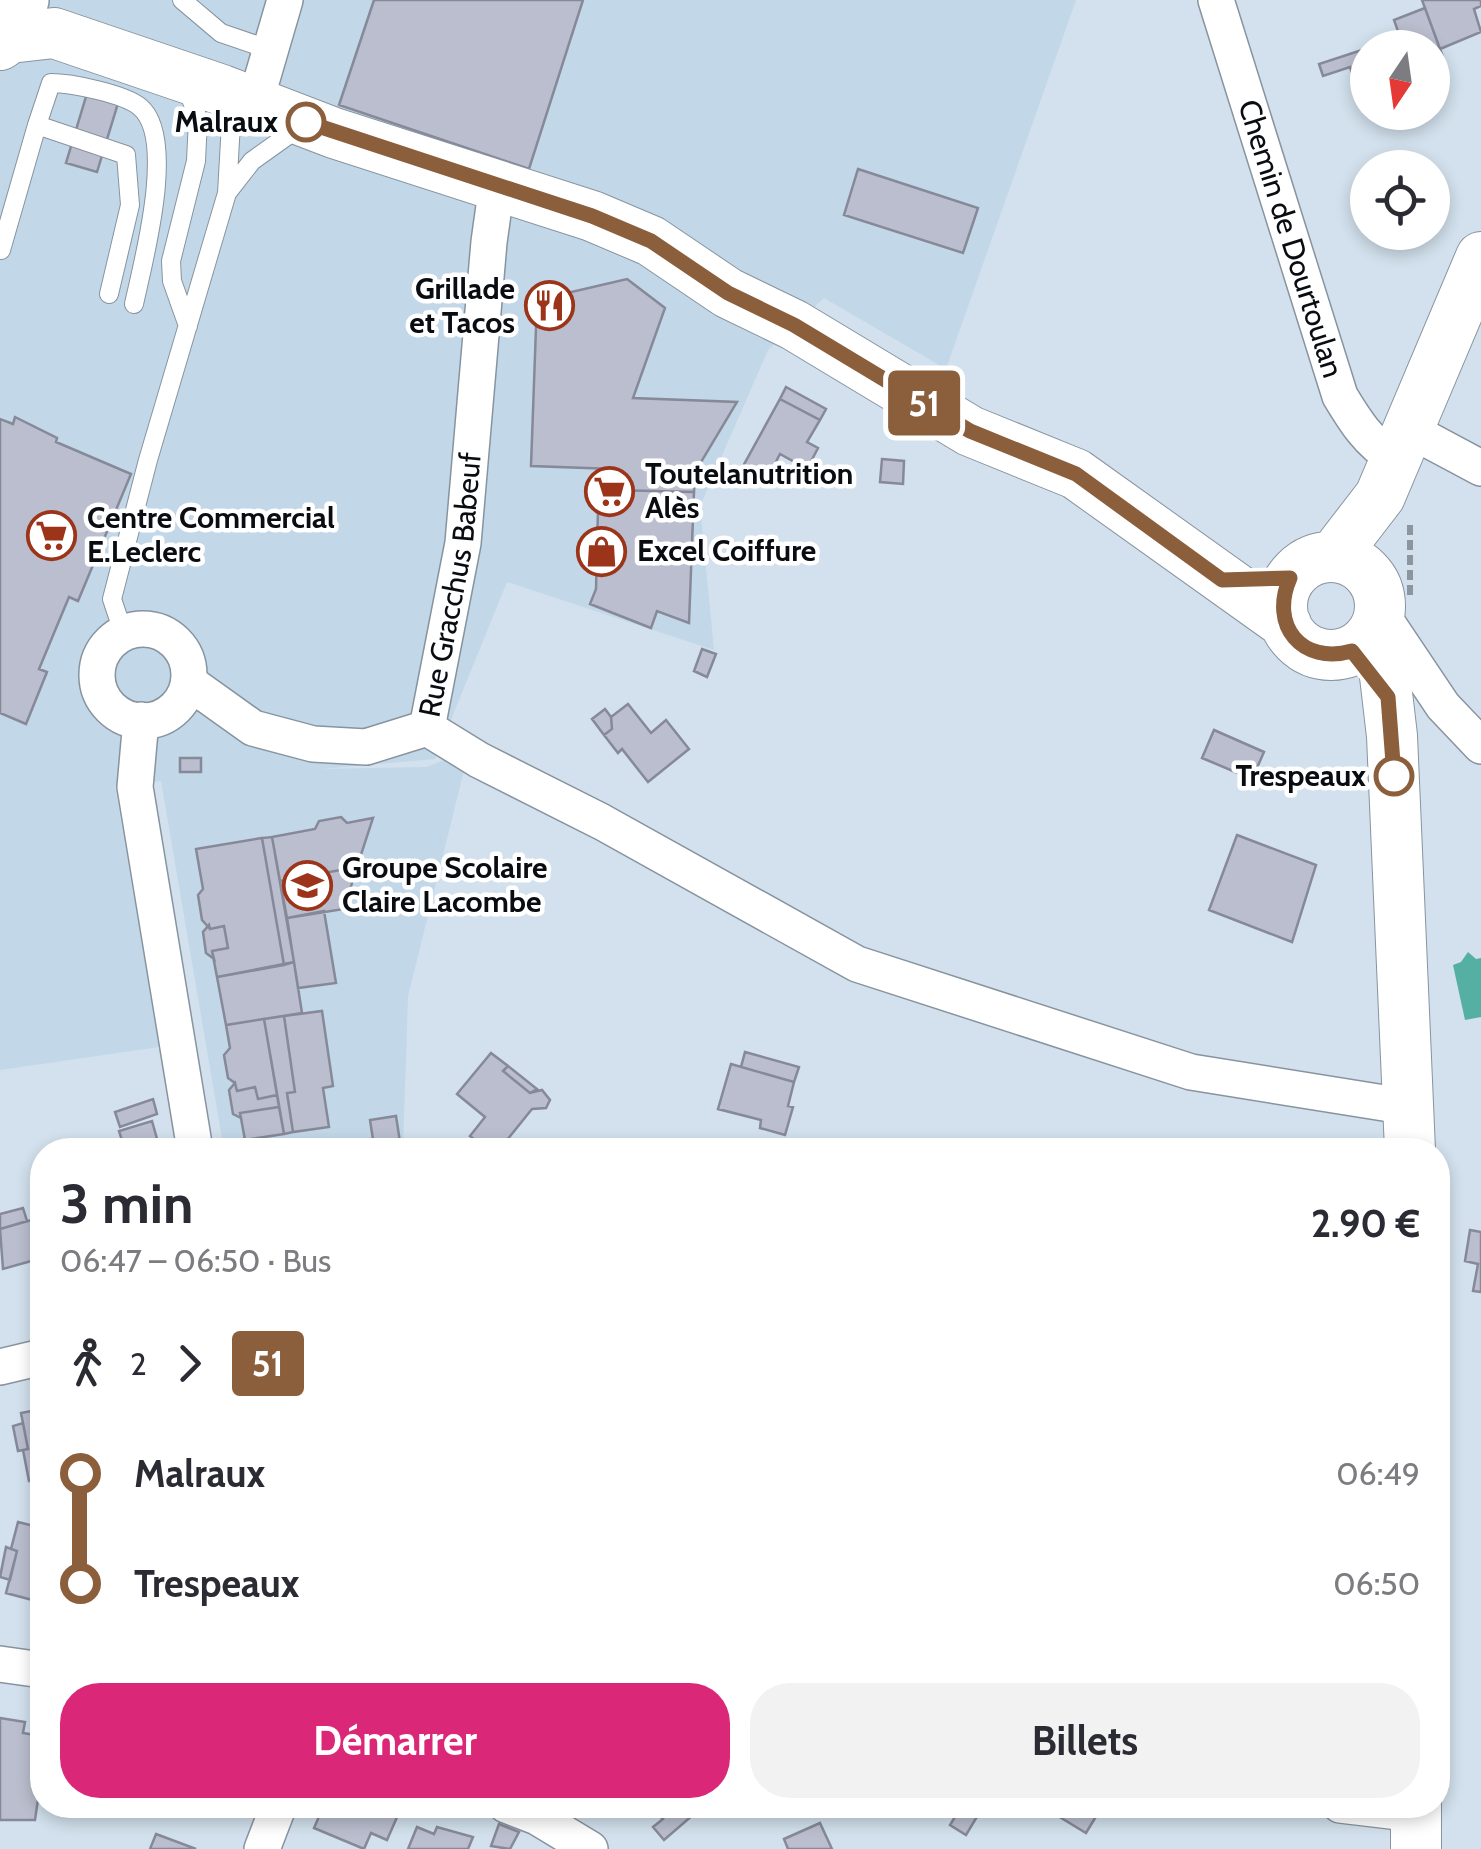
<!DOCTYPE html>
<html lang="fr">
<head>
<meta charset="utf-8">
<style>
  body { margin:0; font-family:Cabin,sans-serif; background:#f2f2f3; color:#2b2b33; height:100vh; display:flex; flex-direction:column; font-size:38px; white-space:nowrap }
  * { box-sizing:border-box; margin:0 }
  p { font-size:32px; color:#7c7c81 }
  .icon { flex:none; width:55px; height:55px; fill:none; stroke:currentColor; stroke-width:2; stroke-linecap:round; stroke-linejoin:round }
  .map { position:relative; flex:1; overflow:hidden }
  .drawer { position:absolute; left:30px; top:1138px; width:1420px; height:680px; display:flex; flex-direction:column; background:#fff; border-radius:40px; box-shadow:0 5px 15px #0003 }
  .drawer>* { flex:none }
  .badge { padding:0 20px; border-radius:8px; font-size:35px; line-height:65px }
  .needle { width:65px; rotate:193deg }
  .fabs { position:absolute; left:1350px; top:30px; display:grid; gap:20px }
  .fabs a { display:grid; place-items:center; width:100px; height:100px; border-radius:50%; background:#fff; box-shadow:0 5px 15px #0003; font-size:50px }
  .map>.badge { position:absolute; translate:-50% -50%; box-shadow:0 0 0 5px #fff }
  .legs { display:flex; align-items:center; gap:15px; height:110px; padding:0 30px; font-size:32px }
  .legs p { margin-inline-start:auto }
  .head { display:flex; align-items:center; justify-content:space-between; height:170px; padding:0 30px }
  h1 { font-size:55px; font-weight:800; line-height:75px }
  .action { display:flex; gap:20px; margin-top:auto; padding:20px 30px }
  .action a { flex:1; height:115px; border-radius:40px; background:#db2777; color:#fff; font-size:40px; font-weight:800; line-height:115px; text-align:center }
  .action a+a { background:#f2f2f3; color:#2b2b33 }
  ul { padding:0 30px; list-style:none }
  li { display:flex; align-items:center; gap:35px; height:110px; font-size:38px }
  li i { display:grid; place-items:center; width:15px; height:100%; margin:0 12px; background:currentColor }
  li i::after { content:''; width:25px; height:25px; margin:-12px; border:8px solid; border-radius:50%; background:#fff }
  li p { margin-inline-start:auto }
  li:first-child i { background:linear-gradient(#0000 50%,currentColor 0) }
  li:last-child i { background:linear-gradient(currentColor 50%,#0000 0) }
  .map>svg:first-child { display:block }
</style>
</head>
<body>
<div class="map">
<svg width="1481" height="1849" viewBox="0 0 1481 1849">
  <rect width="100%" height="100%" fill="#d2e1ed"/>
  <path fill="#c2d7e8" d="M 0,0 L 1076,0 L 946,369 L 824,298 L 768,350 L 700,506 L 714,650 L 507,582 L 435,759 L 321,769 L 427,767 L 469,750 L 408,996 L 403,1150 L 224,1150 L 161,781 L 115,786 L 159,1047 L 0,1070 Z"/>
  <path fill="#55afa2" d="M 1468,952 L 1476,959 L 1481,958 L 1481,1017 L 1465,1020 L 1453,965 L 1461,962 Z"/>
  <path fill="#babece" stroke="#858998" stroke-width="2.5" d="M 374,0 L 583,0 L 529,169 L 339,105 Z
    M 1422,0 L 1481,0 L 1481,6 L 1474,9 L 1481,32 L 1440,49 Z
    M 1425,8 L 1447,68 L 1432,74 L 1432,48 L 1404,48 L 1394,20 Z
    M 1368,48 L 1368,77 L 1355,82 L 1350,67 L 1323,76 L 1319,64 Z
    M 88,90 L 119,100 L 97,172 L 66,163 Z
    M 858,169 L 978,208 L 963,253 L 844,215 Z
    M 627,279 L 665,308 L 633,398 L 737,402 L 695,472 L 694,492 L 612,490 L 613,469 L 531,466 L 537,300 Z
    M 786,387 L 826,409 L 820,420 L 780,399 Z
    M 780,399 L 820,420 L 807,442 L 818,448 L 807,469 L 780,454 L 766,481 L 742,468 Z
    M 15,417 L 57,438 L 56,442 L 131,474 L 78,601 L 69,597 L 39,669 L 47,672 L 26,724 L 0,713 L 0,419 L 13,424 Z
    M 882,459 L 904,461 L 903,484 L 880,482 Z
    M 612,490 L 694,492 L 689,623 L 657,611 L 651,628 L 590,604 L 596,589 L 598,509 L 612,510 Z
    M 702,649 L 716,654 L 707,677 L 694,671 Z
    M 628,704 L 651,733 L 666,720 L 689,749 L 648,782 L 622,749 L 618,753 L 604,735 L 612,729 L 611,717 Z
    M 605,709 L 611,717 L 612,729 L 604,735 L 592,719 Z
    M 1214,730 L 1264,752 L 1252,779 L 1202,758 Z
    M 180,758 L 201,758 L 201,772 L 180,772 Z
    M 341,817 L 347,823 L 373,818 L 357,867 L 280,881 L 272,837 L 315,829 L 319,821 Z
    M 1237,835 L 1316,865 L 1292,942 L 1209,910 Z
    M 272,837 L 294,962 L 284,965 L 262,838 Z
    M 262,838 L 284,965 L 217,977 L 212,951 L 228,948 L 224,926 L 210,929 L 202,920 L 198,895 L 203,889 L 196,849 Z
    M 357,867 L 344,909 L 287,918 L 280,881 Z
    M 324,911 L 336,983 L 298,988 L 287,918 Z
    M 209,925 L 210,929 L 224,926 L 228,948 L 212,951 L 214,959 L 206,953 L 203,932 Z
    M 294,962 L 302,1013 L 226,1025 L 217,977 Z
    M 322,1011 L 333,1086 L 323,1088 L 329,1127 L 293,1132 L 287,1093 L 295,1092 L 284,1016 Z
    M 284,1016 L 295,1092 L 287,1093 L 293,1132 L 284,1134 L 264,1019 Z
    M 264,1019 L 277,1095 L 258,1099 L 255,1087 L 237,1091 L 235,1083 L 228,1078 L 224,1055 L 230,1048 L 226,1025 Z
    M 745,1052 L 799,1067 L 794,1082 L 741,1067 Z
    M 491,1053 L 508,1066 L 503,1071 L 530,1093 L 542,1090 L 550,1100 L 546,1108 L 532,1109 L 499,1150 L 487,1150 L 470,1136 L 485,1117 L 457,1094 Z
    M 731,1064 L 794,1082 L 788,1106 L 793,1107 L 785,1135 L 760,1128 L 761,1120 L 718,1109 Z
    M 508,1066 L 537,1089 L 530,1093 L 503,1071 Z
    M 235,1083 L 237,1091 L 255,1087 L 258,1099 L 277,1095 L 279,1107 L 240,1113 L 241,1118 L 233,1114 L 229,1090 Z
    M 153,1099 L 157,1114 L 120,1127 L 115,1112 Z
    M 279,1107 L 284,1134 L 245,1140 L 240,1113 Z
    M 396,1116 L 400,1142 L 374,1146 L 370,1120 Z
    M 152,1121 L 159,1146 L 145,1150 L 125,1150 L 119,1131 Z
    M 23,1208 L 27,1221 L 0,1229 L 0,1214 Z
    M 42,1217 L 42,1258 L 3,1269 L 0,1229 Z
    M 1470,1230 L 1481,1232 L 1481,1292 L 1473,1291 L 1478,1264 L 1465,1261 Z
    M 42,1409 L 42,1478 L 29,1481 L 23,1450 L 28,1449 L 21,1413 Z
    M 23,1423 L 28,1449 L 18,1451 L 13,1426 Z
    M 18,1522 L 42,1528 L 42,1576 L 36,1601 L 6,1593 L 17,1551 L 11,1549 Z
    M 6,1547 L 17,1551 L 10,1580 L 0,1577 Z
    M 0,1718 L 25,1722 L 23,1733 L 42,1736 L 42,1772 L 35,1820 L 0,1820 Z
    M 324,1805 L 363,1805 L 379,1812 L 381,1805 L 401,1808 L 387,1840 L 371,1833 L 364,1849 L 314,1828 Z
    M 647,1805 L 699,1805 L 701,1808 L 664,1840 L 653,1827 L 663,1819 Z
    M 962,1805 L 984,1805 L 966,1835 L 950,1825 Z
    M 1040,1805 L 1103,1805 L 1086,1833 Z
    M 820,1823 L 832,1849 L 788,1849 L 784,1839 Z
    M 499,1824 L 519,1832 L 510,1849 L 491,1846 Z
    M 417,1827 L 434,1834 L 437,1827 L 473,1837 L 468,1849 L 408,1849 Z
    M 156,1834 L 196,1849 L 150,1849 Z"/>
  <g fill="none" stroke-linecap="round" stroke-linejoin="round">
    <defs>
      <path id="lane" d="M 182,0 L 221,33 L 271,50
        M 187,87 L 198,119 L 196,161 L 171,261 L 172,281 L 188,326
        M 225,100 L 231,123 L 227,193 L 252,161 L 301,126
        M 37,125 L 51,83 C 71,83 125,94 140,107 C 177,138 143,262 134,304
        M 1,250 L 37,125 L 126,155 L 130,205 L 109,294
        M 123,632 L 112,599 L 148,460 L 227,193"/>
      <g id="street">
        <path id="s1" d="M 1216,0 L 1340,396 C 1355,421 1368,442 1394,458"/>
        <path d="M 255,103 L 285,0"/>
        <path d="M 1406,428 L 1481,468"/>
        <path d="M 1380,612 L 1443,706 L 1481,746"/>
        <circle cx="143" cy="675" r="46"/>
        <path id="s2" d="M 190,683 L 253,728 L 313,744 L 366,747 L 427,728 L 463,543 L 489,242 L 497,185"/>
        <path d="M 141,720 L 135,787 L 195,1150"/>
        <path d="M 427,728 L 479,760 L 602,822 L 857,964 L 1191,1072 L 1409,1107"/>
        <path d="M 0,1367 L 42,1357"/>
        <path d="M 0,1664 L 42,1670"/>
        <path d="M 506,1805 L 537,1817 L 590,1849"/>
        <path d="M 1340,1805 L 1416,1814"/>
        <path d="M 262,1849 L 279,1805"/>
      </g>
      <path id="secondary" d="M 0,45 L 10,38 L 54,33 L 222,90 L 334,133 L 592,216 L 651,241 L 728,293 L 794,325 L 970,431 L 1076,474 L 1286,624
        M 1333,557 L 1380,496 L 1481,257
        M1282 606a49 49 0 1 1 98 0a49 49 0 1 1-98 0Z
        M 1376,626 L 1381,642 L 1392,736 L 1410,1150
        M 1416,1849 L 1416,1805"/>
      <path id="primary" d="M 0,35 L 21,0"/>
    </defs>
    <use href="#lane" stroke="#87949f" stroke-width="20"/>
    <use href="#street" stroke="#87949f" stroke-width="38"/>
    <use href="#secondary" stroke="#87949f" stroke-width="52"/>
    <use href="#primary" stroke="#87949f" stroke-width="58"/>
    <path stroke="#8a959e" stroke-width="6" stroke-dasharray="10 5" stroke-linecap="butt" d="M 1410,595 L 1410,523"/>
    <use href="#lane" stroke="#fff" stroke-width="18"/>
    <use href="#street" stroke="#fff" stroke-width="35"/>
    <use href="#secondary" stroke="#fff" stroke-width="50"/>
    <use href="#primary" stroke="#fff" stroke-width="55"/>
  </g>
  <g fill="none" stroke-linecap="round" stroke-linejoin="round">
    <defs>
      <path id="line-1" d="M 306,122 L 592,216 L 651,241 L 728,293 L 794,325 L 970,431 L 1076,474 L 1222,580 L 1290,578 C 1269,626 1302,665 1352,651 L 1388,697 L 1394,776"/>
    </defs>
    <use href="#line-1" stroke="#fff" stroke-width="22"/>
    <use href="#line-1" stroke="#8b5e3c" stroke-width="15"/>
  </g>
  <defs>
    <symbol id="restaurant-ring" viewBox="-11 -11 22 22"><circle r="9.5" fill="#fff" stroke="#9c3419" stroke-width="1.5"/><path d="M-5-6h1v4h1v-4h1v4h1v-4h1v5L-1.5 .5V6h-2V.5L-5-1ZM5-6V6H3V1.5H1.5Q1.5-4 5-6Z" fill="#9c3419"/></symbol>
    <symbol id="supermarket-ring" viewBox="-11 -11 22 22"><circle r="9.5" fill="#fff" stroke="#9c3419" stroke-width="1.5"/><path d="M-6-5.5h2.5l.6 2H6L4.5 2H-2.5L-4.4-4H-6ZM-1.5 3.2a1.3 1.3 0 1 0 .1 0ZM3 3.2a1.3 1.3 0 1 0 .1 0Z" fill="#9c3419"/></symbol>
    <symbol id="shop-ring" viewBox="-11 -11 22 22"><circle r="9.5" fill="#fff" stroke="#9c3419" stroke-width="1.5"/><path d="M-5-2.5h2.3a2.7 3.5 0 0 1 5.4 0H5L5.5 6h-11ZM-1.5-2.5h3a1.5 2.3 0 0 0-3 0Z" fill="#9c3419"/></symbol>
    <symbol id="school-ring" viewBox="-11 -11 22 22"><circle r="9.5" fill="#fff" stroke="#9c3419" stroke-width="1.5"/><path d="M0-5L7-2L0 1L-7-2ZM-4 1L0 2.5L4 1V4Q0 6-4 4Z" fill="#9c3419"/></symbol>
  </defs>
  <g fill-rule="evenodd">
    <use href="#restaurant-ring" x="522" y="278" width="55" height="55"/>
    <use href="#supermarket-ring" x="582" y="464" width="55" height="55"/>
    <use href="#supermarket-ring" x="24" y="508" width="55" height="55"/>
    <use href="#shop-ring" x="574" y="524" width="55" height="55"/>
    <use href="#school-ring" x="280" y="858" width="55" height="55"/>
  </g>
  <g fill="#fff" stroke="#8b5e3c" stroke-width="5">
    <circle cx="306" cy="122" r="18"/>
    <circle cx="1394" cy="776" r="18"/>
  </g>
  <g text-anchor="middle" stroke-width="9" stroke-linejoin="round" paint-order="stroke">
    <g font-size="30" font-weight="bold" fill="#090d11" stroke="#fff" text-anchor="end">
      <text x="278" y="132">Malraux</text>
      <text x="1366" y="786">Trespeaux</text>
    </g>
    <g font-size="30" fill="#090d11" stroke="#fff">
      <text dy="10" stroke="none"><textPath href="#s1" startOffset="250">Chemin de Dourtoulan</textPath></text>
      <text dy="10" stroke="none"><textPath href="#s2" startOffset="402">Rue Gracchus Babeuf</textPath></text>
    </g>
    <g font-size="30" font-weight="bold" fill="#090d11" stroke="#fff" text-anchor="start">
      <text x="515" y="299" text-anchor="end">Grillade<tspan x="515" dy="34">et Tacos</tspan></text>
      <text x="645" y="484">Toutelanutrition<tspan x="645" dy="34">Alès</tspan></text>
      <text x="87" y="528">Centre Commercial<tspan x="87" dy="34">E.Leclerc</tspan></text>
      <text x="637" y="561">Excel Coiffure</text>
      <text x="342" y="878">Groupe Scolaire<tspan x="342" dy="34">Claire Lacombe</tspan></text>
    </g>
  </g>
</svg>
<div class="fabs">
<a><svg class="needle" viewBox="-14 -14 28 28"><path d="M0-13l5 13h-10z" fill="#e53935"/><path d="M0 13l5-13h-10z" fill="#7c7c81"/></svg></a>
<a><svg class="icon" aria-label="locate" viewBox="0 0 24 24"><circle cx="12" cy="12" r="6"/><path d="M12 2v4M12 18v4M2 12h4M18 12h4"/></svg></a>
</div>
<b class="badge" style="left:924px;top:403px;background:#8b5e3c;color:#fff">51</b>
<section class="drawer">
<div class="head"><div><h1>3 min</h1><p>06:47 – 06:50 · Bus</p></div><b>2.90 €</b></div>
<div class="legs"><svg class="icon" aria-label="walk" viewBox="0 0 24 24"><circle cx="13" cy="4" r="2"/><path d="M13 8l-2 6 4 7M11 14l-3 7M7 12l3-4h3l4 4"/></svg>2<svg class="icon" aria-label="forward" viewBox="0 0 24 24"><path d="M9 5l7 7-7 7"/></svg><b class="badge" style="background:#8b5e3c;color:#fff">51</b></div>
<ul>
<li><i style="color:#8b5e3c"></i><b>Malraux</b><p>06:49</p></li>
<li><i style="color:#8b5e3c"></i><b>Trespeaux</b><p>06:50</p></li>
</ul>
<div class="action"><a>Démarrer</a><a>Billets</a></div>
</section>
</div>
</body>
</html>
